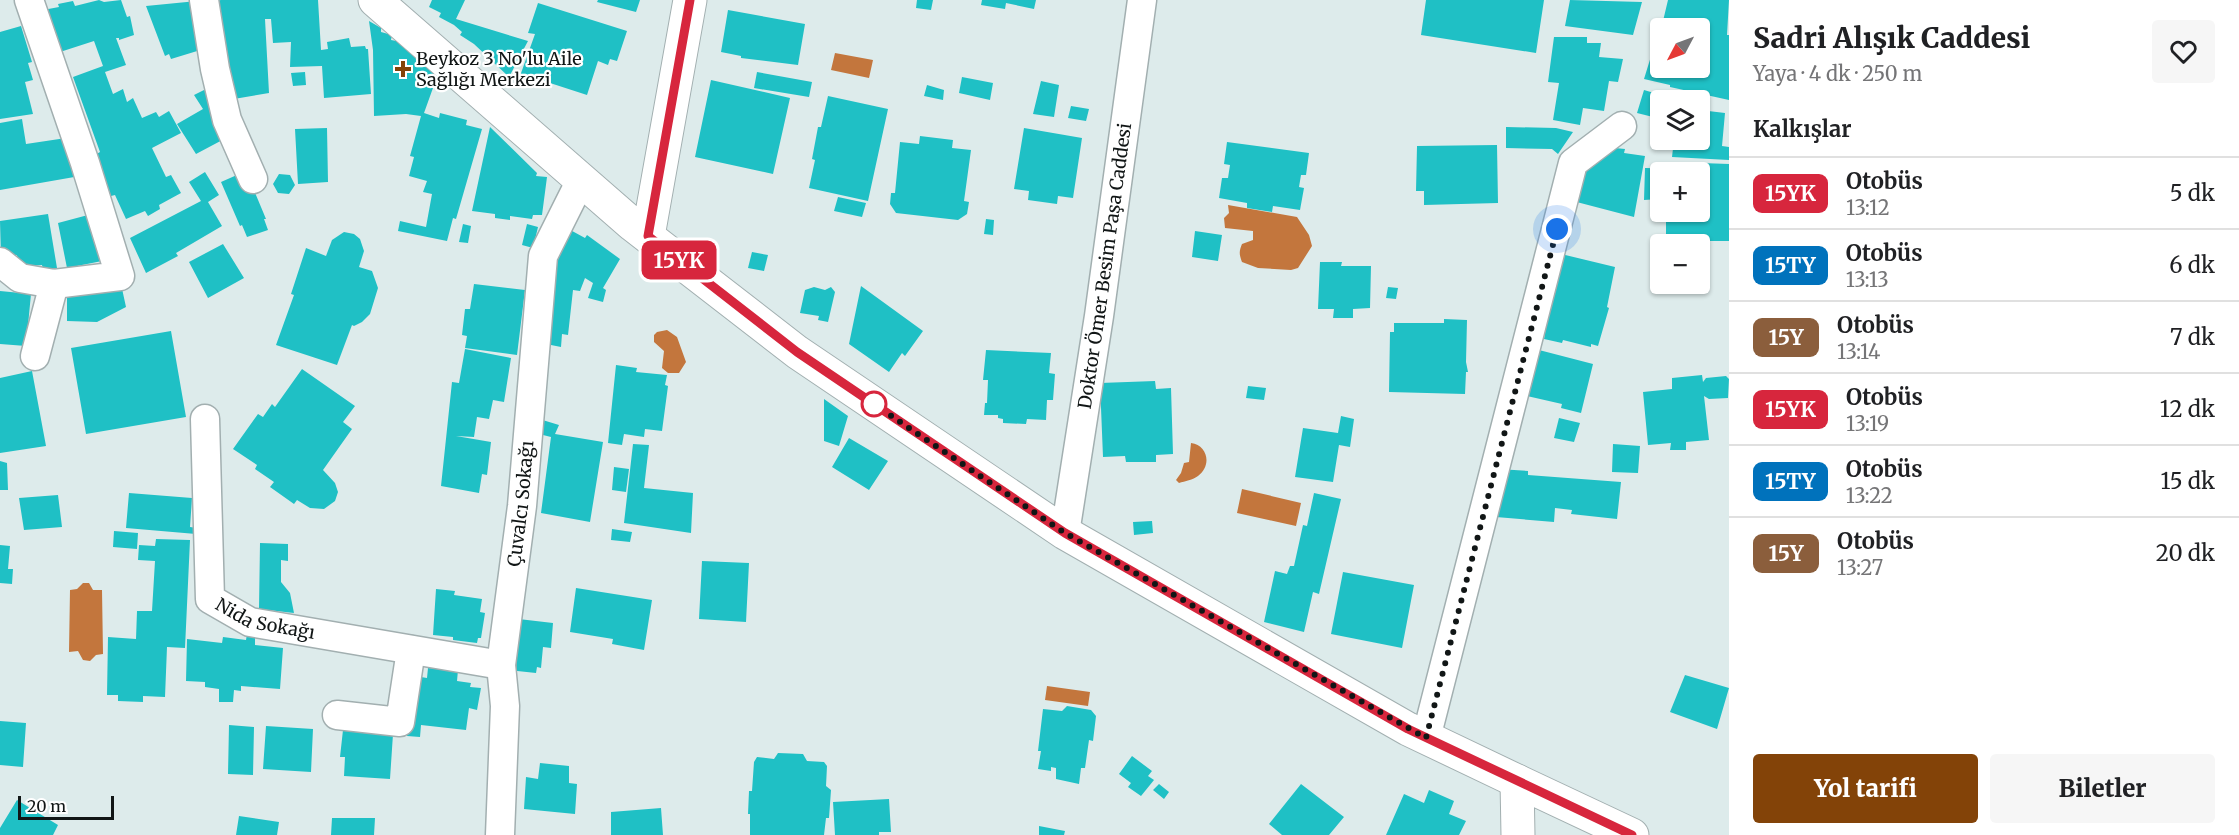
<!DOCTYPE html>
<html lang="tr">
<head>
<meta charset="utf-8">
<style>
  body { margin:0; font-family:Merriweather,serif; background:#f6f6f6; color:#202124; height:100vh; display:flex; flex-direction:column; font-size:22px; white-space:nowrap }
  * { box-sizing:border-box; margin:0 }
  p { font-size:20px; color:#757577 }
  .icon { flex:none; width:33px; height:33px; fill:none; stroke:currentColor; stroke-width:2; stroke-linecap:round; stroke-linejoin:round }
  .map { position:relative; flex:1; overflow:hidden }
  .sheet { display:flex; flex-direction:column; background:#fff; width:510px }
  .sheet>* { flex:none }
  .badge { padding:0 12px; border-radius:9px; font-size:21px; line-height:39px }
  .needle { width:39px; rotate:229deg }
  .tools { position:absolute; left:1650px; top:18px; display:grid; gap:12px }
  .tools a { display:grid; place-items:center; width:60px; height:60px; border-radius:6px; background:#fff; box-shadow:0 2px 4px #0004; font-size:30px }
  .scale { position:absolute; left:18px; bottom:15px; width:96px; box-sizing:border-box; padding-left:6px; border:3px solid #111616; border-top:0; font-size:16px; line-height:21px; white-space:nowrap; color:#111616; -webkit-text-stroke:4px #fff; paint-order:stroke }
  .you { position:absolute; width:30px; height:30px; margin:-15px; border:4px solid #fff; border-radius:50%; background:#1a73e8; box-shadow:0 0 0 9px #1a73e833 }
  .map>.badge { position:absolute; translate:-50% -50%; box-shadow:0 0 0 3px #fff }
  h2 { padding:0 24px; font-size:22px; line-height:54px }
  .round { display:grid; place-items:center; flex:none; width:63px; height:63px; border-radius:6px; background:#f6f6f6 }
  .summary { display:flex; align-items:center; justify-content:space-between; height:102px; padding:0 24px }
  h1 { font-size:28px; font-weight:800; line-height:45px }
  .primary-button { display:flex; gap:12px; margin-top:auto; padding:12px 24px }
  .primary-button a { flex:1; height:69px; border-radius:6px; background:#834308; color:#fff; font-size:24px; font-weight:800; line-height:69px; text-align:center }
  .primary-button a+a { background:#f6f6f6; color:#202124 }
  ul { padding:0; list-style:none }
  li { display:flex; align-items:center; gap:18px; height:72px; padding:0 24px; border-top:2px solid #e0e0e0 }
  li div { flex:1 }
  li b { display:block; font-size:22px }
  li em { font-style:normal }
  li .badge { min-width:66px; font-weight:700; text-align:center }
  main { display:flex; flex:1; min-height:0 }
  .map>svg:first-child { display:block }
</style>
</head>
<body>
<main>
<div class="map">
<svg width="1729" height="835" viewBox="0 0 1729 835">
  <rect width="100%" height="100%" fill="#ddebeb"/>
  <path fill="#c3763d" d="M 835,53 L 873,60 L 869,78 L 831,70 Z
    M 1228,205 L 1297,217 L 1309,235 L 1312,246 L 1298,268 L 1291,270 L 1258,268 L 1242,262 C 1239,254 1239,251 1242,244 L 1253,240 L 1253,231 L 1225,228 L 1224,218 L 1229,213 Z
    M 667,330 L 677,337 L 686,362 L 679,373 L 668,373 L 662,368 L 664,351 L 654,342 L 654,335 L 657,332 Z
    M 1191,443 C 1208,445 1212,466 1198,476 C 1193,480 1185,481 1179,483 L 1176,480 L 1181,473 L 1184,463 L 1189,462 Z
    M 1242,489 L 1301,503 L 1296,526 L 1237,513 Z
    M 83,583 L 89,583 L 93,590 L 102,590 L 103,654 L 96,655 L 90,661 L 83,660 L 78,651 L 69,652 L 70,590 L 77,589 Z
    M 1047,686 L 1090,692 L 1088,706 L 1045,700 Z"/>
  <path fill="#1fc0c5" d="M 99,0 L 104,2 L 121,0 L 127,17 L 130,16 L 134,35 L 119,40 L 119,38 L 116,38 L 126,65 L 105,72 L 113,94 L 123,89 L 127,102 L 133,98 L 142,118 L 156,112 L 159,117 L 169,111 L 181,133 L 152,148 L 166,177 L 171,175 L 181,193 L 159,205 L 160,209 L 148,216 L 145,211 L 126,219 L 115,195 L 111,196 L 95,155 L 100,152 L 73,77 L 103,66 L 94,41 L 60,52 L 43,10 L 59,7 L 58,4 L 73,1 L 75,6 Z
    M 221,0 L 318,0 L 321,50 L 328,49 L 327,42 L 349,38 L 351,47 L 365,46 L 366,49 L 368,49 L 371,94 L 324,98 L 322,66 L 290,67 L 291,42 L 273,43 L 271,19 L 265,19 L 269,93 L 228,100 L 209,2 Z
    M 432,0 L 465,0 L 456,19 L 528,41 L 509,77 L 474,44 L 460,35 L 462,32 L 454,25 L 439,17 L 441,13 L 429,7 Z
    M 598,0 L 640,0 L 636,12 L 597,2 Z
    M 917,0 L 933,0 L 931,10 L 916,8 Z
    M 982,0 L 1036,0 L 1034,9 L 1006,3 L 1005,9 L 981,5 Z
    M 1426,0 L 1544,0 L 1536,53 L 1421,35 Z
    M 1570,0 L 1642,2 L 1633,35 L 1565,26 Z
    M 1668,0 L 1729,0 L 1727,35 L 1729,35 L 1729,100 L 1670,87 L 1670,85 L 1644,79 L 1661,24 L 1680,27 L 1660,28 L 1660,68 L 1700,68 L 1700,28 L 1686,28 L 1663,21 Z
    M 197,1 L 207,48 L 171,59 L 169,54 L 165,56 L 146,6 Z
    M 538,3 L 627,31 L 617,61 L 610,59 L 608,65 L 598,61 L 587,95 L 550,83 L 549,86 L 520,76 L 535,34 L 528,33 Z
    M 728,10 L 805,24 L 798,65 L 741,58 L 741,56 L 721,52 Z
    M 369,21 L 381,28 L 381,32 L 392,35 L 391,40 L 402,42 L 402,46 L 414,48 L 438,74 L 424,113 L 439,118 L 440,113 L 467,120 L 466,125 L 482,129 L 456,219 L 453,218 L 447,241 L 398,231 L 400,221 L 426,227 L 432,194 L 423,192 L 427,181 L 409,176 L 414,157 L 410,156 L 421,116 L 406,114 L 374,116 L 373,50 Z
    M 21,26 L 32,62 L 28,63 L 33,80 L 25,82 L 33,114 L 0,119 L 0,32 Z
    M 1554,37 L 1587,37 L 1587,43 L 1601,43 L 1599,57 L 1623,59 L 1618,82 L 1609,81 L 1604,111 L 1583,108 L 1580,125 L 1553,120 L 1559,83 L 1548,82 Z
    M 305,72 L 306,85 L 293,86 L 291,73 Z
    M 757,72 L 812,82 L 809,97 L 754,88 Z
    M 962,77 L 993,83 L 990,100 L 959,93 Z
    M 711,80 L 790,98 L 773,174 L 695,157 Z
    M 1041,81 L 1059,85 L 1054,117 L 1033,114 Z
    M 927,85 L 944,90 L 943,100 L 924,96 Z
    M 212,86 L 228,137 L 196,154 L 177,124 L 203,109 L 194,95 Z
    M 1644,90 L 1661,95 L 1653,117 L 1637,113 Z
    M 828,96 L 888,109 L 868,201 L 809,188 L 815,160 L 812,159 L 818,127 L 821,127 Z
    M 1071,106 L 1089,109 L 1086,121 L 1068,118 Z
    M 1700,110 L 1725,113 L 1722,146 L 1729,147 L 1729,160 L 1672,157 L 1674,140 L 1700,140 Z
    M 22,119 L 26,144 L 66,138 L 80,176 L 0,190 L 0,123 Z
    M 490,127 L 537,173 L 536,176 L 547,177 L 542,215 L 533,215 L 532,219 L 510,216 L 510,220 L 495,218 L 495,214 L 472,211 Z
    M 1506,127 L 1556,128 L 1573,132 L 1558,154 L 1552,149 L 1506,148 Z
    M 327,128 L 328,182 L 298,184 L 295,129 Z
    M 1024,128 L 1082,138 L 1073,198 L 1058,196 L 1057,204 L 1028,200 L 1029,191 L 1014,189 Z
    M 920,136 L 953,140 L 952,148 L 971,150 L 964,201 L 969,202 L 967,214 L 958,220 L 896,213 L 890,204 L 891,193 L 895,193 L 900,142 L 919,144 Z
    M 1227,142 L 1309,153 L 1306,175 L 1301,175 L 1299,187 L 1304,188 L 1300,210 L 1273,206 L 1272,212 L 1247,208 L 1247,203 L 1219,198 L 1222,178 L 1228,178 L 1230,165 L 1224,164 Z
    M 1497,145 L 1498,203 L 1424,205 L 1424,191 L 1416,191 L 1417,146 Z
    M 1605,147 L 1625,149 L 1624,153 L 1645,156 L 1634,217 L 1569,200 L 1576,179 Z
    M 1701,163 L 1729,164 L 1729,241 L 1666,241 L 1666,212 L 1700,212 L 1700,172 L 1660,172 L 1660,199 L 1644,200 L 1645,168 L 1701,169 Z
    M 246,171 L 266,219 L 264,219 L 268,230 L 247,237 L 242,225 L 240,226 L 221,182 Z
    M 205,172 L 219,195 L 208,202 L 222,226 L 176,253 L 178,256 L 146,273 L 130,238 L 201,201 L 189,182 Z
    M 279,174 L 290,175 L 295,185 L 289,194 L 278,193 L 273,184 Z
    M 838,197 L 866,203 L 862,217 L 834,211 Z
    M 48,214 L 57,268 L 43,270 L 42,265 L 18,267 L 17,255 L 1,257 L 0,221 Z
    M 88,215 L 102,261 L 67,268 L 58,223 Z
    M 986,219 L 994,220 L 993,235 L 984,234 Z
    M 463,224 L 471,226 L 468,243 L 459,242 Z
    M 527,224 L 538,227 L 533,248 L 522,245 Z
    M 563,226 L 585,238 L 587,235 L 620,259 L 603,288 L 606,290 L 603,302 L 588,298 L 593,283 L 585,278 L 580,291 L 573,290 L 568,335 L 562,334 L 561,347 L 546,344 L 550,288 Z
    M 1195,231 L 1222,235 L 1218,261 L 1192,257 Z
    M 344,232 L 354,234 L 360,239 L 364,251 L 359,267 L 372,271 L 378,288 L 370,314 L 362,322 L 354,326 L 352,325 L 337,365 L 276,345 L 294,295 L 291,294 L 306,248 L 326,256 L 332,240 Z
    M 223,244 L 244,278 L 208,298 L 189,262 Z
    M 752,252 L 768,255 L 764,271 L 748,268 Z
    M 1557,253 L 1615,267 L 1607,307 L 1609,308 L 1598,346 L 1591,344 L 1591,347 L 1563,340 L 1562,343 L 1544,339 L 1546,327 L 1535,324 Z
    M 1320,262 L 1342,262 L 1341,266 L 1371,266 L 1370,308 L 1353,309 L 1353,318 L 1333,318 L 1334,309 L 1318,309 Z
    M 121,284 L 126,307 L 97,322 L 67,321 L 67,286 Z
    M 474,284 L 525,290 L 517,355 L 465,348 L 467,336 L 462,335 L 465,309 L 470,309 Z
    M 861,286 L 923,331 L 905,356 L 902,353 L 889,372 L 849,344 Z
    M 814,287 L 825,290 L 831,287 L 835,292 L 828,322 L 818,320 L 819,316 L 800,313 L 805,290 Z
    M 1388,287 L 1398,288 L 1396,299 L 1386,298 Z
    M 0,291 L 31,294 L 26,346 L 0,344 Z
    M 1444,319 L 1467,320 L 1466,362 L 1468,372 L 1466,372 L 1465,394 L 1389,392 L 1390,332 L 1394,332 L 1394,323 L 1444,323 Z
    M 171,331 L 186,417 L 86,434 L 71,348 Z
    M 465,349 L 511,358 L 504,402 L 493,400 L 489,419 L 477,417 L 474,437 L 456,436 L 491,442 L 487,475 L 482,474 L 479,493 L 441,486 L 452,382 L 459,383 Z
    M 986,350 L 1051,353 L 1049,373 L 1055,374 L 1053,400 L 1047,400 L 1046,420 L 1027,419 L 1026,424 L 1003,423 L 1003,419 L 998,418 L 998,415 L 984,415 L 985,403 L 987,403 L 988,380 L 983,380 Z
    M 1539,350 L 1593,364 L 1581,413 L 1561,408 L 1562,404 L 1527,396 Z
    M 616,365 L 637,368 L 636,372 L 667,375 L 665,385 L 668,386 L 662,431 L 645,429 L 644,437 L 624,434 L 622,445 L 608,443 Z
    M 302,369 L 355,406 L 343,422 L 352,429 L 323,470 L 335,483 L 338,492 L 335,501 L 324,509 L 310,508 L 297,500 L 294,504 L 270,487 L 274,482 L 255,469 L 257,465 L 233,449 L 258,414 L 263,417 L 272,404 L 275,407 Z
    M 32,371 L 46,446 L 0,453 L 0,378 Z
    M 1702,375 L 1703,382 L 1706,378 L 1726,376 L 1729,379 L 1728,398 L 1709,399 L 1704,396 L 1709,440 L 1686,442 L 1686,450 L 1670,450 L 1671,443 L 1648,445 L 1643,392 L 1672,389 L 1672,378 Z
    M 1155,381 L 1156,389 L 1171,388 L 1173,454 L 1156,455 L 1156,462 L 1126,462 L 1125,456 L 1103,457 L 1100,383 Z
    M 1248,386 L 1266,388 L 1264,400 L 1246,398 Z
    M 824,399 L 848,416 L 839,446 L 824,441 Z
    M 1341,416 L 1354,419 L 1350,447 L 1339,445 L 1333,482 L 1295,477 L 1303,428 L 1338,433 Z
    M 536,418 L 559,425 L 555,434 L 603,442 L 590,522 L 541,513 L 551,437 L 531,432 Z
    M 1559,418 L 1580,423 L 1574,442 L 1554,438 Z
    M 849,438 L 888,461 L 869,490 L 832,467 Z
    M 633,444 L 649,445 L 644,488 L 693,493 L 691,533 L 624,523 Z
    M 1613,444 L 1640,446 L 1638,473 L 1612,472 Z
    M 0,461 L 7,463 L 8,490 L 0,490 Z
    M 614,467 L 629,469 L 626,492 L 612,490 Z
    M 1498,469 L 1528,471 L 1528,475 L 1621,482 L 1617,519 L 1571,514 L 1572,510 L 1555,508 L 1554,522 L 1496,517 Z
    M 129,493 L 192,498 L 190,527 L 197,528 L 196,534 L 126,528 Z
    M 1314,493 L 1341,499 L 1319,594 L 1313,592 L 1304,632 L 1264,622 L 1275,571 L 1287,574 L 1290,566 L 1294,566 L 1303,525 L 1307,526 Z
    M 58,495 L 62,527 L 24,530 L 19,498 Z
    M 1152,521 L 1153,533 L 1134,535 L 1133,522 Z
    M 612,529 L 632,532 L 630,542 L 611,540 Z
    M 114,531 L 138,533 L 137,549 L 113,547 Z
    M 156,539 L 190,540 L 185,648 L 167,647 L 165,697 L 143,696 L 143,702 L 118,701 L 118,695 L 107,695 L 108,637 L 136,639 L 137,611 L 152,611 L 155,561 L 138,560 L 139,545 L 155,546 Z
    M 260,543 L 288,544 L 288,561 L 281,560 L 281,582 L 290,593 L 294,613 L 259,609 Z
    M 0,545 L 10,546 L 8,569 L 13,569 L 12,584 L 0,583 Z
    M 702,561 L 749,563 L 746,622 L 699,619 Z
    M 1343,572 L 1414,585 L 1402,648 L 1331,634 Z
    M 576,588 L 652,600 L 644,650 L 612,644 L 613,639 L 570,632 Z
    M 436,589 L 455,591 L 454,595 L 482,599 L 480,612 L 485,613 L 481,638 L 478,638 L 477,643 L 453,640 L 453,637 L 433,635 Z
    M 510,618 L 553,623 L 551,648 L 543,647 L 541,668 L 537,667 L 536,673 L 508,670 Z
    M 247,634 L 255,635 L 255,645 L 283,648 L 280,689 L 241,686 L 241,691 L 234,690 L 233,702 L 219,702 L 219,689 L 205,687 L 205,682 L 186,681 L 187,639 L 222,643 L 223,637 L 246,640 Z
    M 428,668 L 458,670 L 457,681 L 471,683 L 470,687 L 481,688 L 477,710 L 469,708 L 466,730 L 421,725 L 420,737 L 407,736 L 415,676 L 427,678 Z
    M 1685,675 L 1729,688 L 1717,729 L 1670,712 Z
    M 1067,706 L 1091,710 L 1096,716 L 1093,741 L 1089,740 L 1085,768 L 1081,768 L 1079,784 L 1056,779 L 1056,768 L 1051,767 L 1051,771 L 1038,769 L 1041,751 L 1038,751 L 1043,709 L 1062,711 Z
    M 0,721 L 26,723 L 23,767 L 0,765 Z
    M 229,725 L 254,727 L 253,775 L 228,774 Z
    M 266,726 L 313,729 L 311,772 L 263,769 Z
    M 343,730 L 393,734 L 390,779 L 344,776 L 345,757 L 340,757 Z
    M 778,753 L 803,754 L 807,761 L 824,762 L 827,766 L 826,786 L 831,790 L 829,818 L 826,818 L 824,835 L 750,835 L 750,814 L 748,814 L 749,791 L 752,791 L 754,762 L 757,757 L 774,759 Z
    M 1132,756 L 1152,771 L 1148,776 L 1154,780 L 1141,796 L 1128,787 L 1131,783 L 1119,774 Z
    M 540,763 L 569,766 L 569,783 L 577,784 L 575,814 L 524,809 L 526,777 L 538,779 Z
    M 1159,784 L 1169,792 L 1164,799 L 1153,790 Z
    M 1301,784 L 1344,817 L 1329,835 L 1282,835 L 1269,824 Z
    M 1429,790 L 1454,801 L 1449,814 L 1466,821 L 1459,835 L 1386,835 L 1404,794 L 1424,803 Z
    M 889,799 L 891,832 L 879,832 L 879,835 L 835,835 L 833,802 Z
    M 17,800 L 58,825 L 53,835 L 0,835 L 0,828 Z
    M 661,808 L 663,835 L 611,835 L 611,812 Z
    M 239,816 L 279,822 L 277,835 L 236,835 Z
    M 332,818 L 375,818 L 374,835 L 331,835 Z
    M 1039,826 L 1065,831 L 1064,835 L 1039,835 Z"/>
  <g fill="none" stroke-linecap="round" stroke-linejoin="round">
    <defs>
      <g id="street">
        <path d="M 204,0 L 215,69 L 227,120 L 253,179"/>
        <path d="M 0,262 L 20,278 L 54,284 L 120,276 L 85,163 L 29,0"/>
        <path d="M 35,356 L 54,284"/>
        <path id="s1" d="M 205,419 L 210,599 L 250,622 L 501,665"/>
        <path id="s2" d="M 1065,533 L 1099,316 L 1142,0"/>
        <path d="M 337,715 L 400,722 L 411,650"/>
        <path d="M 1426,738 L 1573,163 L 1622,126"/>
        <path id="s3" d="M 500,835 L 505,706 L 501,665 L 522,506 L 543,256 L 581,180"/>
      </g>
      <path id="secondary" d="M 375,0 L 633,225 L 797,352 L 1065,533 L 1408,729 L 1517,781
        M 648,236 L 690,0"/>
      <path id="primary" d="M 1518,835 L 1517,781 L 1632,835"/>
    </defs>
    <use href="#street" stroke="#a2afb0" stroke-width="31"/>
    <use href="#secondary" stroke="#a2afb0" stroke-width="35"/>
    <use href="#primary" stroke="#a2afb0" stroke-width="35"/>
    <use href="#street" stroke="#fff" stroke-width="28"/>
    <use href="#secondary" stroke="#fff" stroke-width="33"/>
    <use href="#primary" stroke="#fff" stroke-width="33"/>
  </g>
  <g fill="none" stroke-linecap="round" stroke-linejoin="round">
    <defs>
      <path id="line" d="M 690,0 L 648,236 L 797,352 L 1065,533 L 1408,729 L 1632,835"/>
    </defs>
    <use href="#line" stroke="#fff" stroke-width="14"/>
    <use href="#line" stroke="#d7263d" stroke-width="9"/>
    <path stroke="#111616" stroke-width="6" stroke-dasharray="0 10.8" d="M 874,404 L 869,401 L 1065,533 L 1426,738 L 1557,229"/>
  </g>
  <path fill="#834308" stroke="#fff" stroke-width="2" d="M400 60h6v6h6v6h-6v6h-6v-6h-6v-6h6z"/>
  <circle fill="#fff" stroke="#d7263d" stroke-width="3" cx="874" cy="404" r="12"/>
  <g text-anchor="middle" stroke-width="4.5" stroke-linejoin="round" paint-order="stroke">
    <g font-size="18" fill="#111616" stroke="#fff" text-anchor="start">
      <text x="416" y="65">Beykoz 3 No'lu Aile<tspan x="416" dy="21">Sağlığı Merkezi</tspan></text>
    </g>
    <g font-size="18" fill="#111616" stroke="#fff">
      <text dy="6" stroke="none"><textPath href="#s2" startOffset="270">Doktor Ömer Besim Paşa Caddesi</textPath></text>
      <text dy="6" stroke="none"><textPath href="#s3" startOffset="333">Çuvalcı Sokağı</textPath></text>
      <text dy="6" stroke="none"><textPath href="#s1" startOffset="240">Nida Sokağı</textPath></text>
    </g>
  </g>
</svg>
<div class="tools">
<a><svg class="needle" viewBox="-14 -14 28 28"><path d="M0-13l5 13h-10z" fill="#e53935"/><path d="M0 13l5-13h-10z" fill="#757577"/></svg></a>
<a><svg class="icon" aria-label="layers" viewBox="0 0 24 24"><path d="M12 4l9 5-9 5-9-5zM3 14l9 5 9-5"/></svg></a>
<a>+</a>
<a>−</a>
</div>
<div class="scale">20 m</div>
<div class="you" style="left:1557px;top:229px"></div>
<b class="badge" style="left:679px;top:260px;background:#d7263d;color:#fff">15YK</b>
</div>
<section class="sheet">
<div class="summary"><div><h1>Sadri Alışık Caddesi</h1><p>Yaya · 4 dk · 250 m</p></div><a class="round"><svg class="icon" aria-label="heart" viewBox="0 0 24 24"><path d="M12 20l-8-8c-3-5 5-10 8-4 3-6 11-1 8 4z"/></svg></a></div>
<h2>Kalkışlar</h2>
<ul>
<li><span class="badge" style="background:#d7263d;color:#fff">15YK</span><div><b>Otobüs</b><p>13:12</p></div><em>5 dk</em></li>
<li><span class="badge" style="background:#0072bc;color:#fff">15TY</span><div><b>Otobüs</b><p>13:13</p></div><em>6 dk</em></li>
<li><span class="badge" style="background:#8b5e3c;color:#fff">15Y</span><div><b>Otobüs</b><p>13:14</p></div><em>7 dk</em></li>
<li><span class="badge" style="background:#d7263d;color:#fff">15YK</span><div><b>Otobüs</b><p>13:19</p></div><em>12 dk</em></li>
<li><span class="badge" style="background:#0072bc;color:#fff">15TY</span><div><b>Otobüs</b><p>13:22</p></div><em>15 dk</em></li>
<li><span class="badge" style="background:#8b5e3c;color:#fff">15Y</span><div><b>Otobüs</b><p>13:27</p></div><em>20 dk</em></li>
</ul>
<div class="primary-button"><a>Yol tarifi</a><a>Biletler</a></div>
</section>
</main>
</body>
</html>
